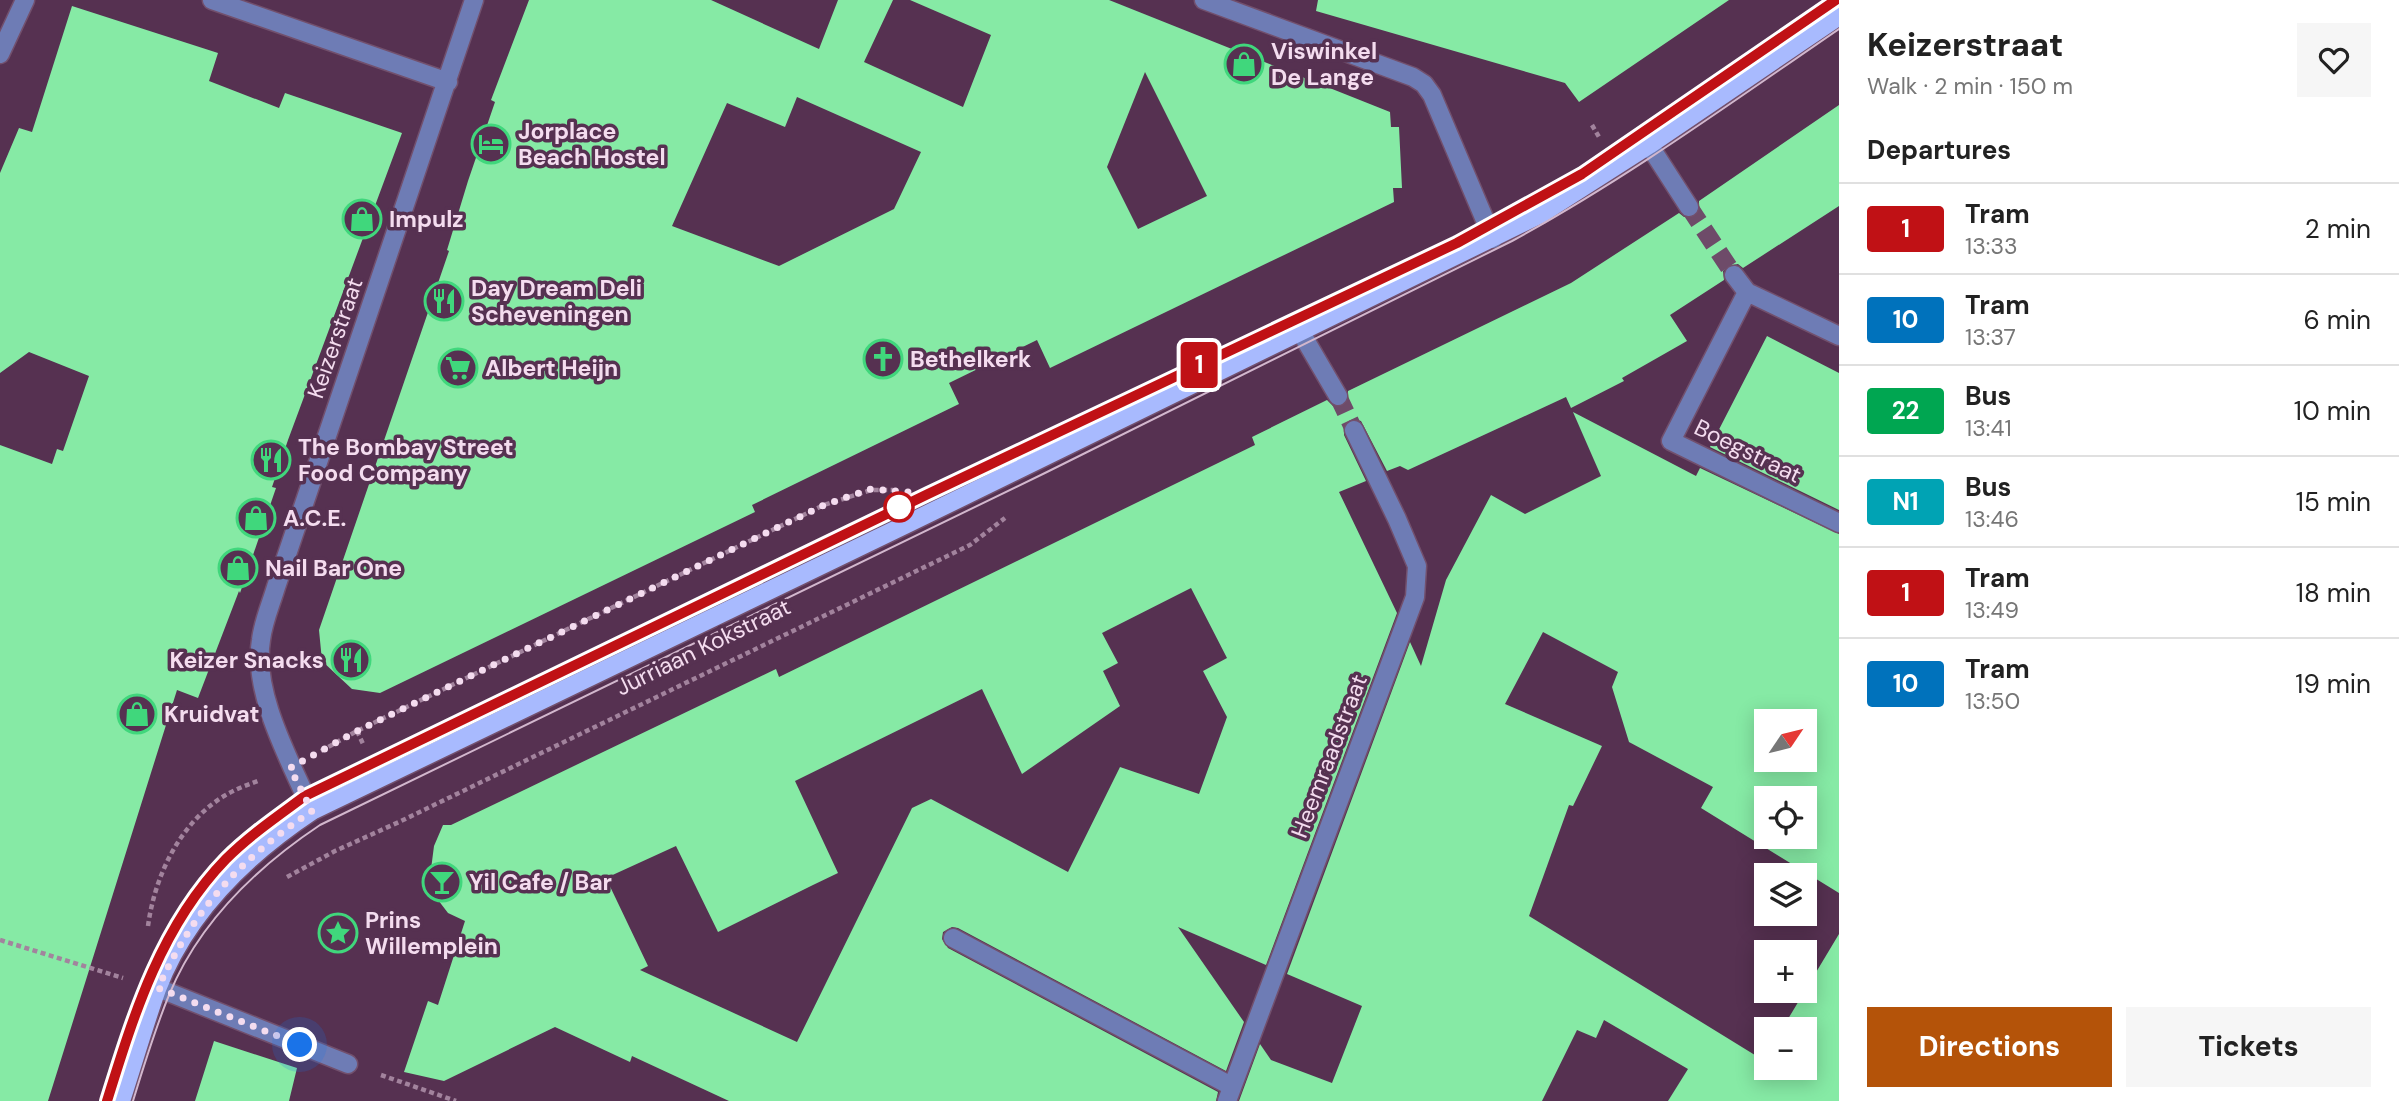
<!DOCTYPE html>
<html lang="en">
<head>
<meta charset="utf-8">
<style>
  body { margin:0; font-family:"DM Sans",sans-serif; background:#f6f6f6; color:#222; height:100vh; display:flex; flex-direction:column; font-size:26px; white-space:nowrap }
  * { box-sizing:border-box; margin:0 }
  p { font-size:23px; color:#767676 }
  .icon { flex:none; width:38px; height:38px; fill:none; stroke:currentColor; stroke-width:2; stroke-linecap:round; stroke-linejoin:round }
  .map { position:relative; flex:1; overflow:hidden }
  .drawer { display:flex; flex-direction:column; background:#fff; width:560px }
  .drawer>* { flex:none }
  .badge { padding:0 14px; border-radius:5px; font-size:24px; line-height:46px }
  .needle { width:46px; rotate:55deg }
  .buttons { position:absolute; left:1754px; top:709px; display:grid; gap:14px }
  .buttons a { display:grid; place-items:center; width:63px; height:63px; border-radius:0px; background:#fff; box-shadow:0 4px 18px #0003; font-size:35px }
  .you { position:absolute; width:35px; height:35px; margin:-18px; border:5px solid #fff; border-radius:50%; background:#1a73e8; box-shadow:0 0 0 10px #1a73e833 }
  .map>.badge { position:absolute; translate:-50% -50%; box-shadow:0 0 0 4px #fff }
  h2 { padding:0 28px; font-size:26px; line-height:63px }
  .round { display:grid; place-items:center; flex:none; width:74px; height:74px; border-radius:0px; background:#f6f6f6 }
  .overview { display:flex; align-items:center; justify-content:space-between; height:119px; padding:0 28px }
  h1 { font-size:33px; font-weight:700; line-height:52px }
  .primary-button { display:flex; gap:14px; margin-top:auto; padding:14px 28px }
  .primary-button a { flex:1; height:80px; border-radius:0px; background:#b45309; color:#fff; font-size:28px; font-weight:700; line-height:80px; text-align:center }
  .primary-button a+a { background:#f6f6f6; color:#222 }
  ul { padding:0; list-style:none }
  li { display:flex; align-items:center; gap:21px; height:91px; padding:0 28px; border-top:2px solid #e0e0e0 }
  li div { flex:1 }
  li b { display:block; font-size:26px }
  li em { font-style:normal }
  li .badge { min-width:77px; font-weight:700; text-align:center }
  main { display:flex; flex:1; min-height:0 }
  .map>svg:first-child { display:block }
</style>
</head>
<body>
<main>
<div class="map">
<svg width="1839" height="1101" viewBox="0 0 1839 1101">
  <rect width="100%" height="100%" fill="#563151"/>
  <path fill="#86eaa5" fill-rule="evenodd" d="M 529,0 L 711,0 L 819,49 L 838,0 L 893,0 L 864,62 L 963,107 L 991,35 L 910,0 L 1109,0 L 1390,112 L 1391,127 L 1399,127 L 1402,188 L 1393,188 L 1394,202 L 1050,368 L 1037,340 L 949,383 L 959,404 L 752,505 L 755,512 L 380,693 L 352,689 L 322,661 L 319,630 L 449,251 L 447,250 L 468,181 L 495,102 L 491,100 ZM 1145,72 L 1207,196 L 1138,229 L 1107,167 ZM 797,97 L 921,152 L 894,209 L 779,266 L 672,226 L 727,103 L 785,127 Z
    M 1318,0 L 1729,0 L 1579,102 L 1565,83 L 1316,11 Z
    M 72,6 L 218,53 L 209,81 L 279,108 L 285,93 L 402,133 L 288,440 L 272,487 L 276,488 L 240,593 L 239,591 L 198,698 L 177,690 L 48,1101 L 0,1101 L 0,445 L 52,464 L 57,449 L 63,451 L 89,376 L 29,352 L 0,373 L 0,173 L 19,128 L 32,132 Z
    M 1839,105 L 1839,206 L 1743,268 L 1738,264 L 1728,266 L 1723,271 L 1724,280 L 1670,315 L 1687,341 L 1622,378 L 1624,381 L 1571,408 L 1566,397 L 1408,470 L 1400,466 L 1387,471 L 1361,421 L 1354,419 L 1344,424 L 1344,435 L 1366,481 L 1339,492 L 1397,613 L 1266,965 L 1178,927 L 1244,1022 L 1226,1071 L 958,928 L 952,927 L 943,932 L 942,939 L 948,948 L 1218,1092 L 1216,1101 L 729,1101 L 632,1056 L 630,1062 L 555,1027 L 444,1081 L 404,1072 L 428,1001 L 438,1005 L 465,921 L 448,913 L 435,896 L 430,877 L 434,846 L 443,825 L 451,825 L 776,669 L 779,677 L 1255,445 L 1252,437 L 1327,400 L 1333,406 L 1343,406 L 1348,401 L 1348,391 L 1571,283 L 1679,213 L 1684,217 L 1695,217 L 1699,212 L 1699,201 ZM 1191,588 L 1227,658 L 1203,671 L 1227,717 L 1199,794 L 1120,767 L 1068,872 L 931,799 L 912,808 L 797,1042 L 640,970 L 648,966 L 606,878 L 676,846 L 718,932 L 813,885 L 838,873 L 795,781 L 982,689 L 1022,774 L 1120,706 L 1103,671 L 1118,663 L 1102,633 Z
    M 1767,336 L 1839,373 L 1839,510 L 1710,447 Z
    M 1573,412 L 1696,476 L 1700,468 L 1839,534 L 1839,893 L 1701,808 L 1713,787 L 1629,742 L 1612,687 L 1618,672 L 1543,632 L 1505,704 L 1602,746 L 1573,806 L 1569,805 L 1529,916 L 1763,1060 L 1766,1055 L 1766,1068 L 1804,1068 L 1804,1029 L 1782,1029 L 1839,934 L 1839,1101 L 1668,1101 L 1688,1069 L 1604,1020 L 1596,1038 L 1577,1030 L 1542,1101 L 1239,1101 L 1260,1044 L 1271,1060 L 1332,1083 L 1362,1006 L 1287,974 L 1410,642 L 1421,666 L 1446,580 L 1491,495 L 1525,514 L 1601,476 ZM 1766,721 L 1804,721 L 1804,760 L 1766,760 ZM 1766,798 L 1804,798 L 1804,836 L 1766,836 Z
    M 214,1041 L 297,1068 L 289,1101 L 195,1101 Z"/>
  <g fill="none" stroke-linecap="round" stroke-linejoin="round">
    <path stroke="#6e4b69" stroke-width="18" stroke-dasharray="18 9" stroke-linecap="butt" d="M 1689,207 L 1734,275
      M 1338,396 L 1354,430"/>
    <defs>
      <path id="minor" d="M 212,0 L 448,82
        M 1204,0 L 1413,77 L 1424,84 L 1432,95 L 1493,239
        M 0,54 L 25,0
        M 1649,145 L 1689,207
        M 1734,275 L 1747,292 L 1839,336
        M 1747,292 L 1671,441 L 1839,523
        M 1300,331 L 1338,396
        M 312,811 C 291,762 252,694 261,640 C 263,622 271,604 276,587 L 474,0
        M 953,938 L 1231,1086
        M 158,988 L 348,1064
        M 1227,1101 L 1415,597 L 1417,566 L 1397,519 L 1354,430"/>
      <path id="major" d="M 121,1101 C 133,1064 144,1026 157,989 C 186,913 246,855 312,811 L 905,525 L 1541,214 L 1649,145 L 1839,16"/>
    </defs>
    <use href="#minor" stroke="#72506d" stroke-width="21"/>
    <use href="#major" stroke="#72506d" stroke-width="21"/>
    <path stroke="#a2839d" stroke-width="4.5" stroke-dasharray="5 3.5" stroke-linecap="butt" d="M 1592,125 L 1599,137
      M 357,731 L 364,746
      M 321,751 L 357,731 L 824,505 L 871,490 L 893,490
      M 287,877 L 335,851 L 399,822 L 970,545 L 1005,518
      M 148,926 C 155,875 180,823 224,796 C 235,789 248,785 260,780
      M 0,940 L 123,978
      M 381,1075 L 456,1101"/>
    <use href="#minor" stroke="#6e7cb5" stroke-width="18"/>
    <use href="#major" stroke="#a8bafe" stroke-width="18"/>
    <path stroke="#d2b7cd" stroke-width="2" d="M 107,1101 C 134,1014 161,926 226,859 C 250,835 278,816 305,796 L 928,494 L 1457,243 L 1582,174 L 1836,0
      M 133,1101 C 144,1065 155,1029 169,995 C 199,922 257,867 320,825 L 1047,472 L 1512,241 C 1626,179 1732,102 1839,29"/>
  </g>
  <g fill="none" stroke-linecap="round" stroke-linejoin="round">
    <defs>
      <path id="line" d="M 107,1101 C 134,1014 161,926 226,859 C 250,835 278,816 305,796 L 928,494 L 1457,243 L 1582,174 L 1836,0"/>
    </defs>
    <use href="#line" stroke="#fff" stroke-width="16"/>
    <use href="#line" stroke="#c01115" stroke-width="10"/>
    <path stroke="#f4dcef" stroke-width="7" stroke-dasharray="0 12.6" d="M 300,1045 L 158,988 C 195,908 239,860 312,811 L 290,768 L 357,731 L 824,505 L 871,489 L 908,492 L 899,507"/>
  </g>
  <defs>
    <symbol id="shop-ring" viewBox="-11 -11 22 22"><circle r="9.5" fill="#563151" stroke="#40d77c" stroke-width="1.5"/><path d="M-5-2.5h2.3a2.7 3.5 0 0 1 5.4 0H5L5.5 6h-11ZM-1.5-2.5h3a1.5 2.3 0 0 0-3 0Z" fill="#40d77c"/></symbol>
    <symbol id="hotel-ring" viewBox="-11 -11 22 22"><circle r="9.5" fill="#563151" stroke="#40d77c" stroke-width="1.5"/><path d="M-6-4.5h1.5V1H6V5H4.5V3h-9V5H-6ZM-4 0a1.8 1.8 0 1 1 3.6 0ZM.5 0V-2.5h3Q6-2.5 6 0Z" fill="#40d77c"/></symbol>
    <symbol id="restaurant-ring" viewBox="-11 -11 22 22"><circle r="9.5" fill="#563151" stroke="#40d77c" stroke-width="1.5"/><path d="M-5-6h1v4h1v-4h1v4h1v-4h1v5L-1.5 .5V6h-2V.5L-5-1ZM5-6V6H3V1.5H1.5Q1.5-4 5-6Z" fill="#40d77c"/></symbol>
    <symbol id="church-ring" viewBox="-11 -11 22 22"><circle r="9.5" fill="#563151" stroke="#40d77c" stroke-width="1.5"/><path d="M-1.2-6h2.4v3.5h3.3v2.4h-3.3V6h-2.4V-.1h-3.3v-2.4h3.3Z" fill="#40d77c"/></symbol>
    <symbol id="supermarket-ring" viewBox="-11 -11 22 22"><circle r="9.5" fill="#563151" stroke="#40d77c" stroke-width="1.5"/><path d="M-6-5.5h2.5l.6 2H6L4.5 2H-2.5L-4.4-4H-6ZM-1.5 3.2a1.3 1.3 0 1 0 .1 0ZM3 3.2a1.3 1.3 0 1 0 .1 0Z" fill="#40d77c"/></symbol>
    <symbol id="bar-ring" viewBox="-11 -11 22 22"><circle r="9.5" fill="#563151" stroke="#40d77c" stroke-width="1.5"/><path d="M-6-5H6L.8 .8V4.5H3.5V6h-7V4.5H-.8V.8Z" fill="#40d77c"/></symbol>
    <symbol id="sight-ring" viewBox="-11 -11 22 22"><circle r="9.5" fill="#563151" stroke="#40d77c" stroke-width="1.5"/><path d="M0-6L1.8-2.2L6-1.7L2.9 1.2L3.7 5.4L0 3.3L-3.7 5.4L-2.9 1.2L-6-1.7L-1.8-2.2Z" fill="#40d77c"/></symbol>
  </defs>
  <g fill-rule="evenodd">
    <use href="#shop-ring" x="1222" y="42" width="44" height="44"/>
    <use href="#hotel-ring" x="469" y="122" width="44" height="44"/>
    <use href="#shop-ring" x="340" y="197" width="44" height="44"/>
    <use href="#restaurant-ring" x="422" y="279" width="44" height="44"/>
    <use href="#church-ring" x="861" y="337" width="44" height="44"/>
    <use href="#supermarket-ring" x="436" y="346" width="44" height="44"/>
    <use href="#restaurant-ring" x="249" y="438" width="44" height="44"/>
    <use href="#shop-ring" x="234" y="496" width="44" height="44"/>
    <use href="#shop-ring" x="216" y="546" width="44" height="44"/>
    <use href="#restaurant-ring" x="329" y="638" width="44" height="44"/>
    <use href="#shop-ring" x="115" y="692" width="44" height="44"/>
    <use href="#bar-ring" x="420" y="860" width="44" height="44"/>
    <use href="#sight-ring" x="316" y="911" width="44" height="44"/>
  </g>
  <circle fill="#fff" stroke="#c01115" stroke-width="3.5" cx="899" cy="507" r="14"/>
  <g text-anchor="middle" stroke-width="7" stroke-linejoin="round" paint-order="stroke">
    <g font-size="23" font-weight="bold" fill="#f4dcef" stroke="#563151" text-anchor="start">
      <text x="1271" y="59">Viswinkel<tspan x="1271" dy="26">De Lange</tspan></text>
      <text x="518" y="139">Jorplace<tspan x="518" dy="26">Beach Hostel</tspan></text>
      <text x="389" y="227">Impulz</text>
      <text x="471" y="296">Day Dream Deli<tspan x="471" dy="26">Scheveningen</tspan></text>
      <text x="910" y="367">Bethelkerk</text>
      <text x="485" y="376">Albert Heijn</text>
      <text x="298" y="455">The Bombay Street<tspan x="298" dy="26">Food Company</tspan></text>
      <text x="283" y="526">A.C.E.</text>
      <text x="265" y="576">Nail Bar One</text>
      <text x="324" y="668" text-anchor="end">Keizer Snacks</text>
      <text x="164" y="722">Kruidvat</text>
      <text x="469" y="890">Yil Cafe / Bar</text>
      <text x="365" y="928">Prins<tspan x="365" dy="26">Willemplein</tspan></text>
    </g>
    <g font-size="23" fill="#f4dcef" stroke="#563151">
      <text transform="translate(335 338) rotate(-71)" y="8">Keizerstraat</text>
      <text transform="translate(1748 451) rotate(26)" y="8">Boegstraat</text>
      <text transform="translate(703 647) rotate(-26)" y="8">Jurriaan Kokstraat</text>
      <text transform="translate(1329 756) rotate(-69)" y="8">Heemraadstraat</text>
    </g>
  </g>
</svg>
<div class="buttons">
<a><svg class="needle" viewBox="-14 -14 28 28"><path d="M0-13l5 13h-10z" fill="#e53935"/><path d="M0 13l5-13h-10z" fill="#767676"/></svg></a>
<a><svg class="icon" aria-label="locate" viewBox="0 0 24 24"><circle cx="12" cy="12" r="6"/><path d="M12 2v4M12 18v4M2 12h4M18 12h4"/></svg></a>
<a><svg class="icon" aria-label="layers" viewBox="0 0 24 24"><path d="M12 4l9 5-9 5-9-5zM3 14l9 5 9-5"/></svg></a>
<a>+</a>
<a>−</a>
</div>
<div class="you" style="left:300px;top:1045px"></div>
<b class="badge" style="left:1199px;top:365px;background:#c01115;color:#fff">1</b>
</div>
<section class="drawer">
<div class="overview"><div><h1>Keizerstraat</h1><p>Walk · 2 min · 150 m</p></div><a class="round"><svg class="icon" aria-label="heart" viewBox="0 0 24 24"><path d="M12 20l-8-8c-3-5 5-10 8-4 3-6 11-1 8 4z"/></svg></a></div>
<h2>Departures</h2>
<ul>
<li><span class="badge" style="background:#c01115;color:#fff">1</span><div><b>Tram</b><p>13:33</p></div><em>2 min</em></li>
<li><span class="badge" style="background:#0072bc;color:#fff">10</span><div><b>Tram</b><p>13:37</p></div><em>6 min</em></li>
<li><span class="badge" style="background:#00a651;color:#fff">22</span><div><b>Bus</b><p>13:41</p></div><em>10 min</em></li>
<li><span class="badge" style="background:#00a3b4;color:#fff">N1</span><div><b>Bus</b><p>13:46</p></div><em>15 min</em></li>
<li><span class="badge" style="background:#c01115;color:#fff">1</span><div><b>Tram</b><p>13:49</p></div><em>18 min</em></li>
<li><span class="badge" style="background:#0072bc;color:#fff">10</span><div><b>Tram</b><p>13:50</p></div><em>19 min</em></li>
</ul>
<div class="primary-button"><a>Directions</a><a>Tickets</a></div>
</section>
</main>
</body>
</html>
